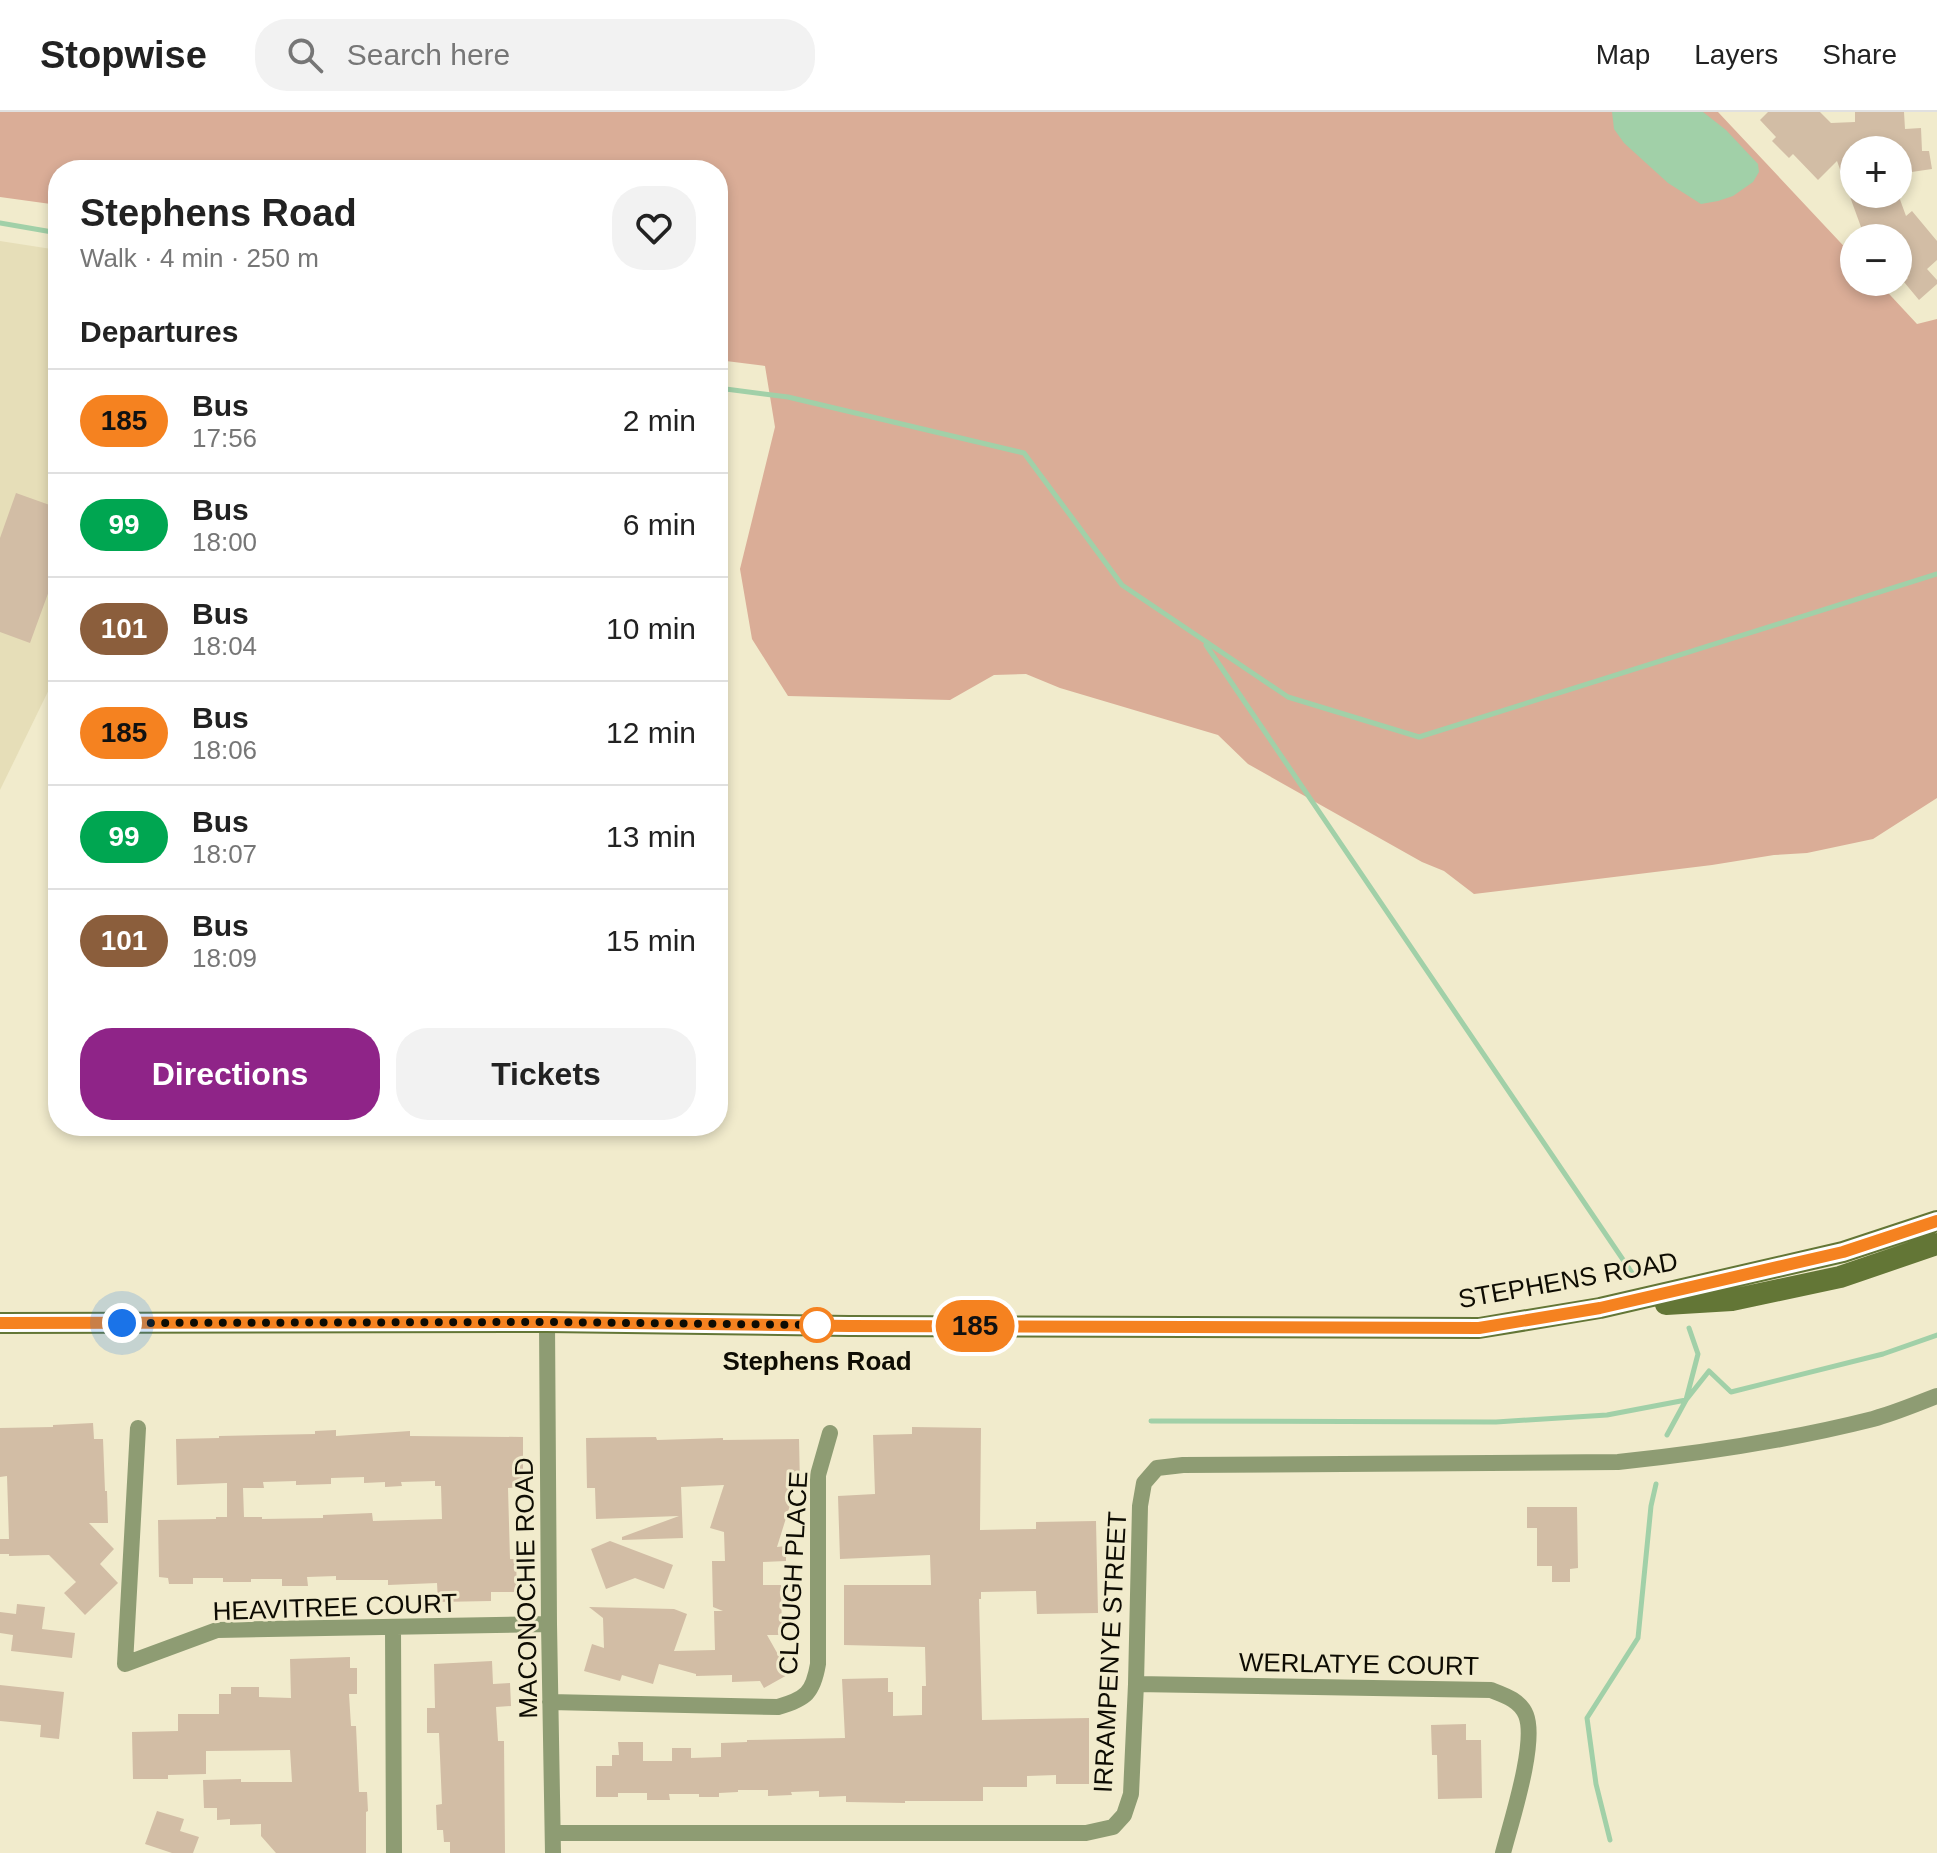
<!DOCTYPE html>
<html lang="en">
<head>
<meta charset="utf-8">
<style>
  body { margin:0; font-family:Arial,sans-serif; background:#f2f2f2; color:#222; height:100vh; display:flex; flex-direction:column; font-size:30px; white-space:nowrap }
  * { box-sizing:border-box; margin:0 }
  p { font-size:26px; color:#767676 }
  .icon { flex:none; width:44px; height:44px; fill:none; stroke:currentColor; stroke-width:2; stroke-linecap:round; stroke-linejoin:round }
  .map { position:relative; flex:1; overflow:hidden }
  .side { position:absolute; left:48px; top:48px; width:680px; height:976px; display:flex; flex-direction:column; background:#fff; border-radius:32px; box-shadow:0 4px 12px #0003 }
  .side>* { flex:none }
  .badge { padding:0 16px; border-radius:26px; font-size:28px; line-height:52px }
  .controls { position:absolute; left:1840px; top:24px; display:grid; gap:16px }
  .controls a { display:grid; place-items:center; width:72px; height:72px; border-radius:50%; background:#fff; box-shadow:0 4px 12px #0003; font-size:40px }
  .you { position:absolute; width:40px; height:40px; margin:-20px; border:6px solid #fff; border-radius:50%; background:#1a73e8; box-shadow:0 0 0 12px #1a73e833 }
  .map>.badge { position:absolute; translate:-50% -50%; box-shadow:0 0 0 4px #fff }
  h2 { padding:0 32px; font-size:30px; line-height:72px }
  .round { display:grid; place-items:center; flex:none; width:84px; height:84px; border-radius:32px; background:#f2f2f2 }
  .head { display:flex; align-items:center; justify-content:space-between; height:136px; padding:0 32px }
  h1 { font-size:38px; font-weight:800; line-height:60px }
  .action { display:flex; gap:16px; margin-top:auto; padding:16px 32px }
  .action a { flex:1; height:92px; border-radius:32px; background:#8f2488; color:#fff; font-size:32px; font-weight:800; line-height:92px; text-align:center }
  .action a+a { background:#f2f2f2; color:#222 }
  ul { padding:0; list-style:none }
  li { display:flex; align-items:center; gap:24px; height:104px; padding:0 32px; border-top:2px solid #e0e0e0 }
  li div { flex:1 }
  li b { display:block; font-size:30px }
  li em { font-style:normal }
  li .badge { min-width:88px; font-weight:700; text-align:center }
  header { display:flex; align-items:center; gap:48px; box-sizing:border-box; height:112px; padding:0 40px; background:#fff; border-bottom:2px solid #e0e0e0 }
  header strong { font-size:38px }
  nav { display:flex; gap:44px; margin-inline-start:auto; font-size:28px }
  .search { width:560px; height:72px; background:#f2f2f2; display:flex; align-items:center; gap:20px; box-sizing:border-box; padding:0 28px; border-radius:32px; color:#767676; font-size:30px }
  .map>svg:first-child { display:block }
</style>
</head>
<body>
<header>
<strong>Stopwise</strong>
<div class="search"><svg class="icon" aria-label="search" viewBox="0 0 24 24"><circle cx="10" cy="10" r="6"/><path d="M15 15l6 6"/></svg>Search here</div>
<nav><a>Map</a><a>Layers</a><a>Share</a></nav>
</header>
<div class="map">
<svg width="1937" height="1741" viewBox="0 0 1937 1741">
  <rect width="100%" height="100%" fill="#f1ebcc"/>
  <path fill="#e6deb8" d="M 0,129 L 58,138 L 58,559 L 0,678 Z"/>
  <path fill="#daad97" d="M 0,0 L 1718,0 L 1854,145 L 1854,170 L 1878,170 L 1917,212 L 1937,207 L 1937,686 L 1873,727 L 1807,741 L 1774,743 L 1712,753 L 1474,782 L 1444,759 L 1422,750 L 1248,652 L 1218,623 L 1060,576 L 1026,562 L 994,563 L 950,588 L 788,584 L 752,527 L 740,457 L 775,315 L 765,254 L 718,248 L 718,58 L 58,58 L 58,93 L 0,85 Z"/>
  <path fill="#a1d0a8" d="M 1612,0 L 1703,0 L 1726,18 L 1758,52 L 1759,60 L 1753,70 L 1733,84 L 1718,89 L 1701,92 L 1668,71 L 1624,31 L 1614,17 Z"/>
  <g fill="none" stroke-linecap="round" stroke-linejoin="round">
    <path stroke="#a1d0a8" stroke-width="5" d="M 0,111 L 58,121
      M 718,276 L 788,285 L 1024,341 L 1122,473 L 1288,585 L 1419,625 L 1937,462
      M 1206,533 L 1632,1161
      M 1151,1309 L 1496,1310 L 1607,1303 L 1686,1288 L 1709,1259 L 1731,1280 L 1883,1242 L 1937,1223
      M 1667,1323 L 1686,1288 L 1698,1242 L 1689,1216
      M 1610,1728 L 1596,1672 L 1587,1606 L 1638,1526 L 1651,1394 L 1656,1372"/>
  </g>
  <path fill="#d2bda5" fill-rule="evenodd" d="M 1768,0 L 1820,0 L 1831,11 L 1855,10 L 1855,0 L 1904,0 L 1905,17 L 1921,16 L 1922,39 L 1929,39 L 1932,57 L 1898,62 L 1898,35 L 1854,37 L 1854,82 L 1898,82 L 1906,104 L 1912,99 L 1937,129 L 1937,148 L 1927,157 L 1937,168 L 1937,172 L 1919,188 L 1904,170 L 1908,166 L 1898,155 L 1898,126 L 1865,126 L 1837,49 L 1818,68 L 1793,42 L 1789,46 L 1772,29 L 1776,25 L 1760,8 Z
    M 16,381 L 58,396 L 58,454 L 30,531 L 0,520 L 0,426 Z
    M 93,1311 L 94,1327 L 103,1327 L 105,1379 L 107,1379 L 108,1411 L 89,1411 L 114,1437 L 100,1452 L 118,1471 L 85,1503 L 64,1481 L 76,1470 L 49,1443 L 9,1444 L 9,1442 L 0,1442 L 0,1427 L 9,1427 L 7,1364 L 0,1365 L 0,1316 L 53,1315 L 53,1313 Z
    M 912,1315 L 981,1316 L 980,1418 L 1036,1417 L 1036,1410 L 1096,1409 L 1098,1501 L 1037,1502 L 1036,1479 L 981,1480 L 981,1487 L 979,1487 L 982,1608 L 1089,1606 L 1089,1672 L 1056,1672 L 1056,1663 L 1027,1664 L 1027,1675 L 983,1675 L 983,1689 L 905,1689 L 905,1691 L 846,1690 L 846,1684 L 819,1685 L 819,1679 L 791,1680 L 792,1683 L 768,1684 L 768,1678 L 738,1678 L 738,1680 L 719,1681 L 719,1685 L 699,1685 L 699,1682 L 669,1682 L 670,1688 L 647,1688 L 647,1681 L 618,1681 L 618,1685 L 596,1685 L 596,1654 L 612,1654 L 612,1643 L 619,1643 L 618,1630 L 643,1630 L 643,1649 L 672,1649 L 672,1636 L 691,1636 L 691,1646 L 721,1645 L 721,1631 L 747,1630 L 747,1628 L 845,1626 L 842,1567 L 888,1566 L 888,1580 L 893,1580 L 893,1604 L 922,1603 L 922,1574 L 926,1574 L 925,1535 L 844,1533 L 844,1473 L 931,1473 L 930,1443 L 840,1447 L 838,1384 L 875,1382 L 873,1323 L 912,1322 Z
    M 336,1318 L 336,1324 L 410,1319 L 410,1324 L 523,1325 L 523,1375 L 508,1376 L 510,1447 L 516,1447 L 517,1480 L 491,1480 L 491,1489 L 438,1490 L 437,1471 L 388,1473 L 388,1468 L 336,1468 L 336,1464 L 307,1465 L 308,1474 L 282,1474 L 282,1467 L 251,1467 L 251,1470 L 223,1470 L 223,1466 L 193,1466 L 193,1472 L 169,1472 L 168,1466 L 159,1465 L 158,1408 L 216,1407 L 216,1405 L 227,1405 L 227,1371 L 177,1373 L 176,1327 L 219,1326 L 219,1324 L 315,1322 L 315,1319 ZM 364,1365 L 364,1371 L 385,1370 L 385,1375 L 402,1374 L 401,1370 L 435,1369 L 435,1374 L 441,1374 L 442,1407 L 373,1409 L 372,1401 L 323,1403 L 323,1406 L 262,1407 L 262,1405 L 244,1405 L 243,1376 L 264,1376 L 263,1370 L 296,1369 L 296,1373 L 331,1372 L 331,1366 Z
    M 656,1325 L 657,1328 L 723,1326 L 723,1328 L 799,1327 L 800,1374 L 796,1374 L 777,1435 L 786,1434 L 786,1449 L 763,1450 L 763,1473 L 781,1473 L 782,1523 L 767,1523 L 789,1562 L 764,1576 L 760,1569 L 732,1570 L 732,1563 L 696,1564 L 696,1562 L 659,1552 L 653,1572 L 622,1563 L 620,1569 L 584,1559 L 592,1532 L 604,1536 L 603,1506 L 589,1495 L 674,1497 L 687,1502 L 674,1539 L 715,1538 L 714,1499 L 723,1499 L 713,1495 L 712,1449 L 725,1449 L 724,1420 L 710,1416 L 724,1373 L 681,1375 L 683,1426 L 622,1428 L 622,1425 L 679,1404 L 596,1407 L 595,1376 L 587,1376 L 586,1326 Z
    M 1527,1395 L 1577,1395 L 1578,1456 L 1570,1457 L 1570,1470 L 1552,1470 L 1552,1454 L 1537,1454 L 1537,1416 L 1527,1416 Z
    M 610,1429 L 673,1453 L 664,1477 L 635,1466 L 606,1477 L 591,1437 Z
    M 17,1492 L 45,1495 L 42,1517 L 75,1521 L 72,1546 L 11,1539 L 13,1523 L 0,1521 L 0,1500 L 16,1502 Z
    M 350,1545 L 350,1556 L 357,1556 L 357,1582 L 349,1582 L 351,1614 L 356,1614 L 359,1680 L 367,1680 L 368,1699 L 366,1700 L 366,1741 L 276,1741 L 261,1724 L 261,1712 L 230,1713 L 230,1707 L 217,1708 L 217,1696 L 204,1696 L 203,1668 L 241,1667 L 241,1670 L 292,1670 L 290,1638 L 206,1639 L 206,1662 L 168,1663 L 168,1667 L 133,1667 L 132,1620 L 178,1619 L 178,1602 L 219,1602 L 219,1582 L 231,1582 L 231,1575 L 259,1575 L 259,1585 L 291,1586 L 290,1547 Z
    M 492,1549 L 493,1572 L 510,1571 L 511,1594 L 496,1595 L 498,1629 L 504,1629 L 505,1741 L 450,1741 L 450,1730 L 444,1730 L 443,1718 L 437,1718 L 436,1693 L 442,1692 L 439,1621 L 427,1621 L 427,1596 L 435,1596 L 434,1552 Z
    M 0,1573 L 64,1580 L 59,1627 L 40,1625 L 41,1613 L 0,1609 Z
    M 1466,1612 L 1466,1628 L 1481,1628 L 1482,1686 L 1438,1687 L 1437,1643 L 1432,1643 L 1431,1613 Z
    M 157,1699 L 184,1707 L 180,1719 L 199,1725 L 193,1741 L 172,1741 L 145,1732 Z"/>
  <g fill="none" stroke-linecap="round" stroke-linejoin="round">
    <path stroke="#8e9c73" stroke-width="16" d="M 547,1210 L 549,1512 L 553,1741
      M 138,1316 L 125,1552 L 217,1518 L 549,1512
      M 393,1516 L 394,1741
      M 1136,1572 L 1491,1578 C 1504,1583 1520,1588 1526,1603 C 1537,1631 1511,1710 1503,1741
      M 550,1590 L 778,1595 C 806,1587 813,1581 818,1552 L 818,1363 L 830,1321
      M 553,1721 L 1086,1721 L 1113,1715 L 1124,1703 L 1131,1682 L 1136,1572 L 1140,1394 L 1144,1371 L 1157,1356 L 1183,1353 L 1618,1350 C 1704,1341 1790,1328 1873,1307 C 1895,1301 1916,1292 1937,1284"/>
    <path stroke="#637636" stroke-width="22" d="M 1666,1192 L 1732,1188 L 1840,1165 L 1937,1132
      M 0,1211 L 547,1210 L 849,1214 L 1479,1216 L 1600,1196 L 1843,1140 L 1937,1109"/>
  </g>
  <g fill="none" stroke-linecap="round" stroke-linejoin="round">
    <defs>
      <path id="line" d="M 0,1211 L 547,1210 L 849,1214 L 1479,1216 L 1600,1196 L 1843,1140 L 1937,1109"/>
    </defs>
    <use href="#line" stroke="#fff" stroke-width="18"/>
    <use href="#line" stroke="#f58220" stroke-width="12"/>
    <path stroke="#0e0c03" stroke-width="8" stroke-dasharray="0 14.4" d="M 122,1211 L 547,1210 L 817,1213"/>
  </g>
  <circle fill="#fff" stroke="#f58220" stroke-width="4" cx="817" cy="1213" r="16"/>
  <g text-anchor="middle" stroke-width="6" stroke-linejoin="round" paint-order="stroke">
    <g font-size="26" fill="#0e0c03" stroke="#f1ebcc">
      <text transform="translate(1568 1168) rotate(-10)" y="9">STEPHENS ROAD</text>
      <text transform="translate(793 1461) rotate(-87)" y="9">CLOUGH PLACE</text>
      <text transform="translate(526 1476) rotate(-91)" y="9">MACONOCHIE ROAD</text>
      <text transform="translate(335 1495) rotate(-2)" y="9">HEAVITREE COURT</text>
      <text transform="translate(1110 1540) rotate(-87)" y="9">IRRAMPENYE STREET</text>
      <text transform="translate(1359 1552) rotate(1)" y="9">WERLATYE COURT</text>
    </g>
    <g font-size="26" font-weight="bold" fill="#0e0c03" stroke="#f1ebcc">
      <text x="817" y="1258">Stephens Road</text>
    </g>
  </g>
</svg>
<div class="controls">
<a>+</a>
<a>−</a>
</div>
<div class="you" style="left:122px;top:1211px"></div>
<b class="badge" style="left:975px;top:1214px;background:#f58220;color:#111">185</b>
<section class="side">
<div class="head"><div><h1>Stephens Road</h1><p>Walk · 4 min · 250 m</p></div><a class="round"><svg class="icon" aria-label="heart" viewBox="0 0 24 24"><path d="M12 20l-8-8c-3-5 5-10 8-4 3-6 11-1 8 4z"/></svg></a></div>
<h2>Departures</h2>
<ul>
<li><span class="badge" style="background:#f58220;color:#111">185</span><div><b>Bus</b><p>17:56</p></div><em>2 min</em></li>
<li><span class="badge" style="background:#00a651;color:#fff">99</span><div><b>Bus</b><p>18:00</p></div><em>6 min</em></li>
<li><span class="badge" style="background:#8b5e3c;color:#fff">101</span><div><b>Bus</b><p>18:04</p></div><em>10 min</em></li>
<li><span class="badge" style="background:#f58220;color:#111">185</span><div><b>Bus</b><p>18:06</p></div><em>12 min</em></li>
<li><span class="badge" style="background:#00a651;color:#fff">99</span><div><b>Bus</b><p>18:07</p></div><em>13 min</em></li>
<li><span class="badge" style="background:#8b5e3c;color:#fff">101</span><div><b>Bus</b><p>18:09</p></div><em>15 min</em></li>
</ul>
<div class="action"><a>Directions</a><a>Tickets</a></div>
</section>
</div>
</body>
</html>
